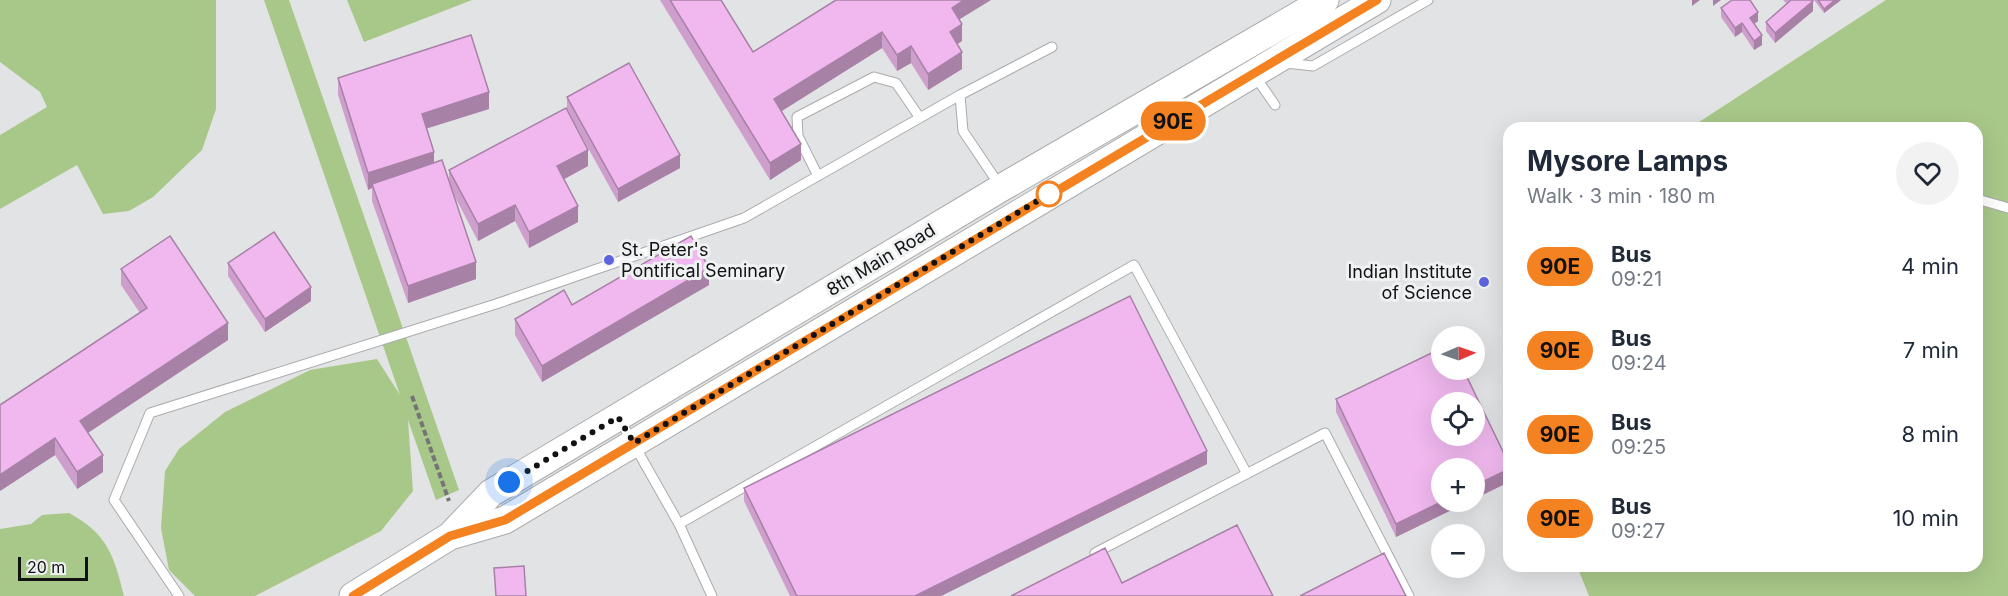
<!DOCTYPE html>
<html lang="en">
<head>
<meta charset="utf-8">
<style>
  body { margin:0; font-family:Inter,sans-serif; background:#f2f2f3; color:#1f2937; height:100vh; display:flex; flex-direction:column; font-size:22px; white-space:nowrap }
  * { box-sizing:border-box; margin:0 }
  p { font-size:20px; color:#747a83 }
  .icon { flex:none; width:33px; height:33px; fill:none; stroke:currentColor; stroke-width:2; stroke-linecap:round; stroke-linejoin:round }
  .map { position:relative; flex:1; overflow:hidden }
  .details { position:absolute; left:1503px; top:122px; width:480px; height:450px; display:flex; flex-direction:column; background:#fff; border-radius:18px; box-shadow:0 6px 24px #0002 }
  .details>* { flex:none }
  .badge { padding:0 12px; border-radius:20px; font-size:21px; line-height:39px }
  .needle { width:39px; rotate:88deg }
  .tools { position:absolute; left:1431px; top:326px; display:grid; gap:12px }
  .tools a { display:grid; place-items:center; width:54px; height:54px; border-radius:50%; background:#fff; box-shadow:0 6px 24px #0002; font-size:30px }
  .scale { position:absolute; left:18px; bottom:15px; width:70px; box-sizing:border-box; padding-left:6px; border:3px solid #121212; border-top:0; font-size:16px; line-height:21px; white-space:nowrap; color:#121212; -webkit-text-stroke:4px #eff1f2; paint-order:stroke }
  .you { position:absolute; width:30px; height:30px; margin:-15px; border:4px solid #fff; border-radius:50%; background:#1a73e8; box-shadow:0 0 0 9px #1a73e833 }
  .map>.badge { position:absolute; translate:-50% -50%; box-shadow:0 0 0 3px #fff }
  .round { display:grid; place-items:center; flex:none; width:63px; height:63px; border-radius:32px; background:#f2f2f3 }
  .head { display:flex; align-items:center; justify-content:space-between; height:102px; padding:0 24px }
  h1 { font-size:28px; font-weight:700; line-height:45px }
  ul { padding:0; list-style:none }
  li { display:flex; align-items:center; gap:18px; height:84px; padding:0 24px }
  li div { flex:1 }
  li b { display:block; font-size:22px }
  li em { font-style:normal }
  li .badge { min-width:66px; font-weight:700; text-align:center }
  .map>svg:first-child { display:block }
</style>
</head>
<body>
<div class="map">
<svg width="2008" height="596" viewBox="0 0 2008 596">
  <rect width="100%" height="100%" fill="#e2e3e5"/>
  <path fill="#a8c889" d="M 0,0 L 216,0 L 216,109 L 202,150 L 153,197 L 129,211 L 103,214 L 77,165 L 0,209 L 0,135 L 47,107 L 40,92 L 0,62 Z
    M 264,0 L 289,0 L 459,490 L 436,500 L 408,420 L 413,491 L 381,531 L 255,596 L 195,596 L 169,570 L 161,528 L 165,471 L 179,449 L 225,412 L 310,370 L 377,359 L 400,395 Z
    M 347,0 L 472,0 L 364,42 Z
    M 1886,0 L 2008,0 L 2008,596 L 1589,596 L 1577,566 L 1977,566 L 1977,128 L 1695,127 L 1696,124 Z
    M 69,513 C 108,534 114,556 124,596 L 0,596 L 0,529 L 31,524 L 42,515 Z"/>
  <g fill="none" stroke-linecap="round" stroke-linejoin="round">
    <defs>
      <path id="lane" d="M 1286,63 L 1313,66 L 1428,0
        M 1255,76 L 1275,105
        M 960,95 L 963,131 L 1000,186
        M 818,176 L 798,136 L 797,117 L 874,77 L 896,83 L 920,118
        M 1977,199 L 2008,208
        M 620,420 L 679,524 L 712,596
        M 679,524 L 1134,265 L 1247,474
        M 1095,553 L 1325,433 L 1409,596
        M 179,596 L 114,500 L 150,413 L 496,304 L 744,218 L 960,95 L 1052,47"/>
      <path id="secondary" d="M 450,536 L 505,520 L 1377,0
        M 353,596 L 450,536 L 491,493 L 1001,188 L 1325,0"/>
    </defs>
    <use href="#lane" stroke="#aaabac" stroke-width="11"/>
    <use href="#secondary" stroke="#aaabac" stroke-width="29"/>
    <path stroke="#757576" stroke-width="4" stroke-dasharray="6 3" stroke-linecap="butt" d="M 412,396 L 449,501"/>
    <use href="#lane" stroke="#fff" stroke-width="9"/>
    <use href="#secondary" stroke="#fff" stroke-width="27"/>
  </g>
  <path fill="#ce9ecd" d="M 660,0 L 721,0 L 753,52 L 959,20 L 962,41 L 957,44 L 962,69 L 928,90 L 911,63 L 897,71 L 882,48 L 781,111 L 801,160 L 770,180 Z
    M 1783,0 L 1811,0 L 1813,11 L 1775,43 L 1766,31 L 1766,22 L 1787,4 Z
    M 1814,0 L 1841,0 L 1824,13 Z
    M 1721,8 L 1758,21 L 1754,24 L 1762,45 L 1754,50 L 1742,32 L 1735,37 L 1721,17 Z
    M 338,78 L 489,109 L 427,128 L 434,163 L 449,182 L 449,170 L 588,166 L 564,179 L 578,222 L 529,248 L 515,221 L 478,241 L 454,195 L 476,279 L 408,303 L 372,201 L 372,188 L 368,190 L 338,95 Z
    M 567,97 L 680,168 L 618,202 L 567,110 Z
    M 228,263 L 311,301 L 265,332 L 228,276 Z
    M 121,269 L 228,340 L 88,433 L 103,472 L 77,489 L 55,455 L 0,491 L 140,313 L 121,285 Z
    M 709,285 L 542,382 L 515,335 L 515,319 L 572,305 Z
    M 1336,399 L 1509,464 L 1509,482 L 1474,499 L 1474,468 L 1442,501 L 1470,501 L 1396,537 L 1336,412 Z
    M 1207,464 L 941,596 L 790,596 L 744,501 L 744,488 Z"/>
  <path fill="#a881a7" d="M 964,0 L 991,0 L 952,24 L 952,8 Z
    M 1692,0 L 1700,0 L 1692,6 Z
    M 1713,0 L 1721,0 L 1713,6 Z
    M 1835,0 L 1841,0 L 1824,13 L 1824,9 Z
    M 1813,1 L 1813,11 L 1775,43 L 1775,33 Z
    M 1758,12 L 1758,21 L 1750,27 L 1750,18 Z
    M 1742,23 L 1742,32 L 1735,37 L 1735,28 Z
    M 962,24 L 962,41 L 950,49 L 950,32 Z
    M 882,32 L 882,48 L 774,116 L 774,99 Z
    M 1762,35 L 1762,45 L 1754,50 L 1754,41 Z
    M 911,46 L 911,63 L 897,71 L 897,55 Z
    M 962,52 L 962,69 L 928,90 L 928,74 Z
    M 489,92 L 489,109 L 422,130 L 422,114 Z
    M 801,144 L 801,160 L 770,180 L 770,163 Z
    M 588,150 L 588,166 L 557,183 L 557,166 Z
    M 434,152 L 434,168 L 372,184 L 372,188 L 368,190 L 368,173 Z
    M 680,155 L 680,168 L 618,202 L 618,189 Z
    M 515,205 L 515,221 L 478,241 L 478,224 Z
    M 578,206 L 578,222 L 529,248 L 529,232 Z
    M 476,262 L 476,279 L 408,303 L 408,286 Z
    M 709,268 L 709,285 L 542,382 L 542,366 Z
    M 311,287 L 311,301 L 265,332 L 265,319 Z
    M 228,323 L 228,340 L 80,438 L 80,421 Z
    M 55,438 L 55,455 L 0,491 L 0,475 Z
    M 1207,451 L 1207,464 L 941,596 L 915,596 Z
    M 103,455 L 103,472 L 77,489 L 77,472 Z
    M 1509,469 L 1509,482 L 1474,499 L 1474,486 Z
    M 1443,501 L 1470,501 L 1396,537 L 1396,524 Z"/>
  <path fill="#f0b8ee" stroke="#a881a7" stroke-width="1.5" fill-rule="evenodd" d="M 670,0 L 721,0 L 753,52 L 836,0 L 964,0 L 952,8 L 962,24 L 950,32 L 962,52 L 928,74 L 911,46 L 897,55 L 882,32 L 774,99 L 801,144 L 770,163 Z
    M 1732,0 L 1750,0 L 1758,12 L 1750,18 L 1762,35 L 1754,41 L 1742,23 L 1735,28 L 1721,8 Z
    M 1791,0 L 1811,0 L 1813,1 L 1775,33 L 1766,22 Z
    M 1818,0 L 1835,0 L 1824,9 Z
    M 471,35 L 489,92 L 422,114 L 434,152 L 368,173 L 338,78 Z
    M 629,63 L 680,155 L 618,189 L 567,97 Z
    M 566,108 L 588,150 L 557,166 L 578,206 L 529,232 L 515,205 L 478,224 L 449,170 Z
    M 442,160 L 476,262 L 408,286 L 372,184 Z
    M 274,232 L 311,287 L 265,319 L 228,263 Z
    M 170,236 L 228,323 L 80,421 L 103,455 L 77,472 L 55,438 L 0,475 L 0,405 L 147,308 L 121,269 Z
    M 691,236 L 709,268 L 542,366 L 515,319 L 564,290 L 572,305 Z
    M 1130,296 L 1207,451 L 915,596 L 797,596 L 744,488 Z
    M 1442,348 L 1442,369 L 1463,369 L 1509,464 L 1509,469 L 1474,486 L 1474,468 L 1442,468 L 1442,501 L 1443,501 L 1396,524 L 1336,399 ZM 1442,402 L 1474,402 L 1474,435 L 1442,435 Z
    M 1237,525 L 1273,596 L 1011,596 L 1105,548 L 1122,583 Z
    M 1384,553 L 1406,596 L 1300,596 Z
    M 524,566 L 526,596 L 496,596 L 494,568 Z"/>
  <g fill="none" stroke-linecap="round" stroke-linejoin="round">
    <defs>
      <path id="line" d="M 353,596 L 450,536 L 505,520 L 1377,0"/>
    </defs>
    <use href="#line" stroke="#fff" stroke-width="14"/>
    <use href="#line" stroke="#f58220" stroke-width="9"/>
    <path stroke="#121212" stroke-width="6" stroke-dasharray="0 10.8" d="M 509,482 L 618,417 L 634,443 L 1049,194"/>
  </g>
  <circle fill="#fff" stroke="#f58220" stroke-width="3" cx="1049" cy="194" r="12"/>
  <g fill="#5c63db" stroke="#eff1f2" stroke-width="2">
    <circle cx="609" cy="260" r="6"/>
    <circle cx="1484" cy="282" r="6"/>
  </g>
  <g text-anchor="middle" stroke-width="6" stroke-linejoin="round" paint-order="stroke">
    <g font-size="18" fill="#121212" stroke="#eff1f2" text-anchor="start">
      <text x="621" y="256">St. Peter's<tspan x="621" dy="21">Pontifical Seminary</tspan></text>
      <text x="1472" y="278" text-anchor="end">Indian Institute<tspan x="1472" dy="21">of Science</tspan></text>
    </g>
    <g font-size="18" fill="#121212" stroke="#eff1f2">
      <text transform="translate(881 260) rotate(-31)" y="6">8th Main Road</text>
    </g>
  </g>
</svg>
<div class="tools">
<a><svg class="needle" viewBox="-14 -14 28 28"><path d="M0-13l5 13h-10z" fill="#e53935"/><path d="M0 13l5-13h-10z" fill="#747a83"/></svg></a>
<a><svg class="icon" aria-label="locate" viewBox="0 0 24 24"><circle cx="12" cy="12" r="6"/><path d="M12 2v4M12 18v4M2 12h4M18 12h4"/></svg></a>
<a>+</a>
<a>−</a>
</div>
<div class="scale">20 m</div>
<div class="you" style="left:509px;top:482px"></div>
<b class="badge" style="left:1173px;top:121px;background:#f58220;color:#111">90E</b>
<section class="details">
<div class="head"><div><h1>Mysore Lamps</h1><p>Walk · 3 min · 180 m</p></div><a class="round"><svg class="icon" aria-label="heart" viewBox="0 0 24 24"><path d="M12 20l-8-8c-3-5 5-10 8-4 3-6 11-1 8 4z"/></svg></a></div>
<ul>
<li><span class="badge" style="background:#f58220;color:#111">90E</span><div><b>Bus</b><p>09:21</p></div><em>4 min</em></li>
<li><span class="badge" style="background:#f58220;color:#111">90E</span><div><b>Bus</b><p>09:24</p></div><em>7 min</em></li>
<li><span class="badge" style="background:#f58220;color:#111">90E</span><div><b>Bus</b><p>09:25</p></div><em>8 min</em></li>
<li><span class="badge" style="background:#f58220;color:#111">90E</span><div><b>Bus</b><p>09:27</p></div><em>10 min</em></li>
</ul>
</section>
</div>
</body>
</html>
